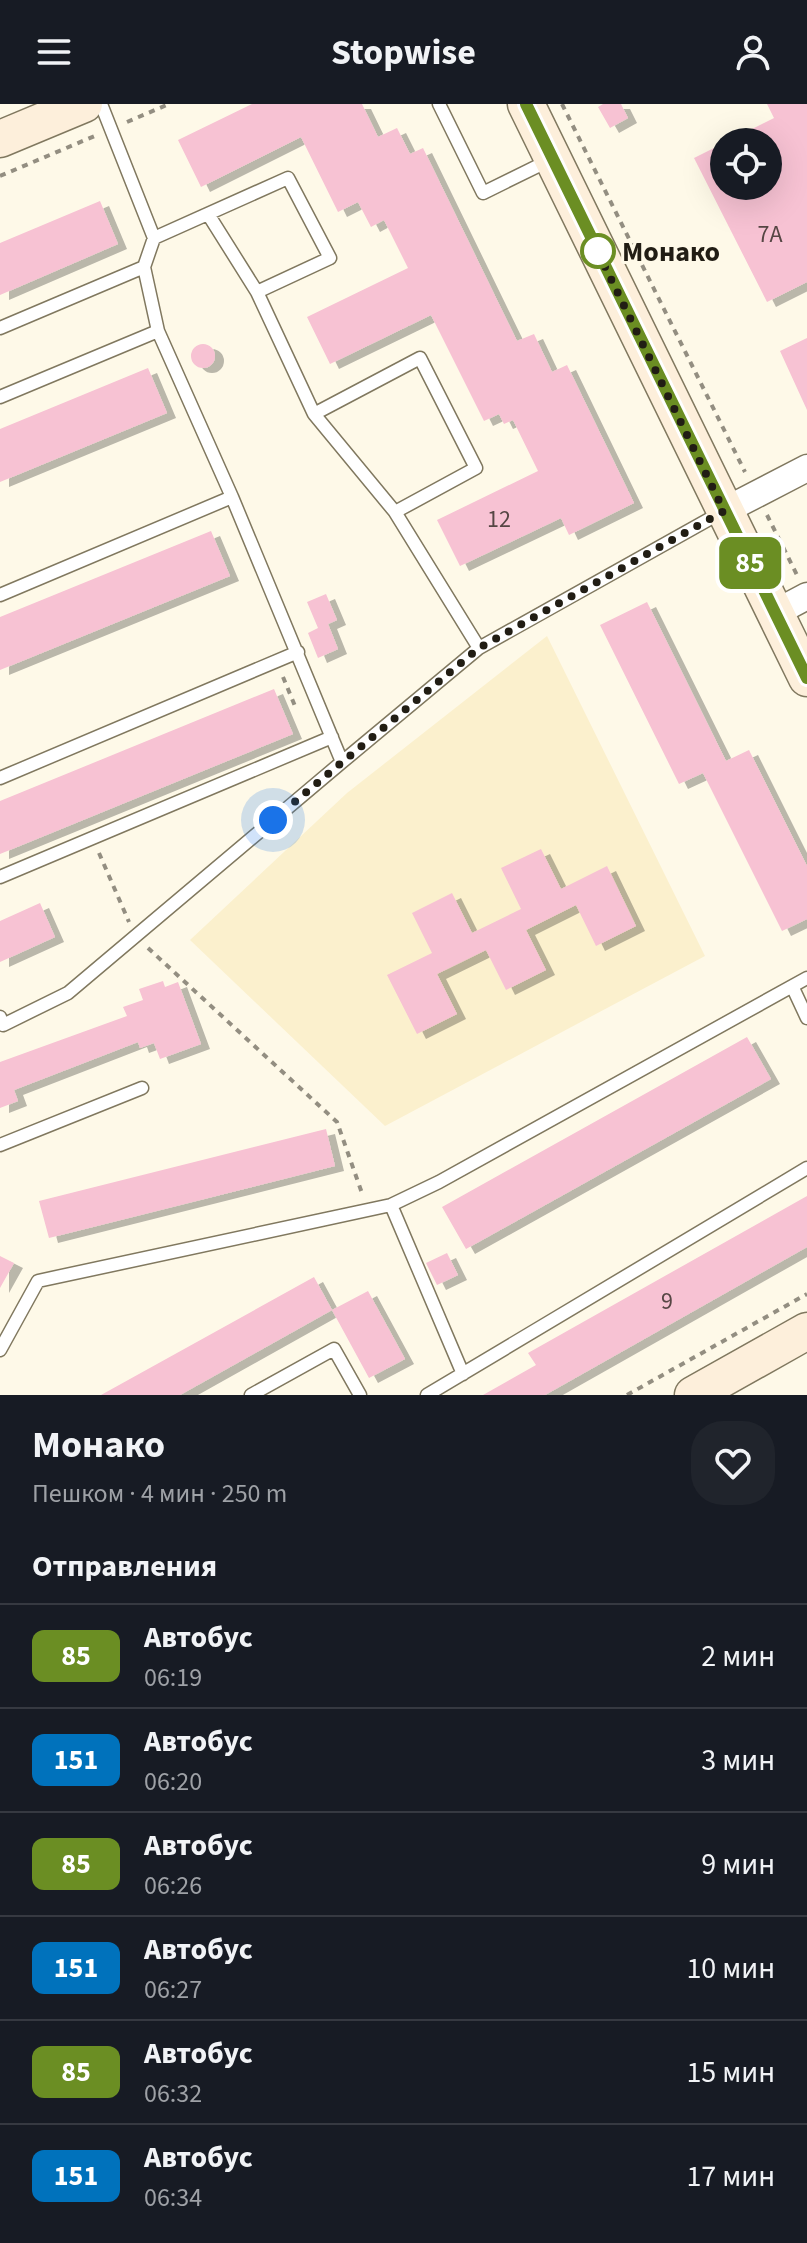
<!DOCTYPE html>
<html lang="ru">
<head>
<meta charset="utf-8">
<style>
  body { margin:0; font-family:"Source Sans 3",sans-serif; background:#20242c; color:#f1f3f6; height:100vh; display:flex; flex-direction:column; font-size:30px; white-space:nowrap }
  * { box-sizing:border-box; margin:0 }
  p { font-size:26px; color:#9ea1a6 }
  .icon { flex:none; width:44px; height:44px; fill:none; stroke:currentColor; stroke-width:2; stroke-linecap:round; stroke-linejoin:round }
  .map { position:relative; height:1291px; overflow:hidden }
  .sheet { display:flex; flex-direction:column; background:#171b24; flex:1 }
  .sheet>* { flex:none }
  .badge { padding:0 16px; border-radius:12px; font-size:28px; line-height:52px }
  .buttons { position:absolute; left:710px; top:24px; display:grid; gap:16px }
  .buttons a { display:grid; place-items:center; width:72px; height:72px; border-radius:50%; background:#171b24; box-shadow:0 8px 32px #0002; font-size:40px }
  .you { position:absolute; width:40px; height:40px; margin:-20px; border:6px solid #fff; border-radius:50%; background:#1a73e8; box-shadow:0 0 0 12px #1a73e833 }
  .map>.badge { position:absolute; translate:-50% -50%; box-shadow:0 0 0 4px #fff }
  h2 { padding:0 32px; font-size:30px; line-height:72px }
  .round { display:grid; place-items:center; flex:none; width:84px; height:84px; border-radius:32px; background:#20242c }
  .headline { display:flex; align-items:center; justify-content:space-between; height:136px; padding:0 32px }
  h1 { font-size:38px; font-weight:700; line-height:60px }
  ul { padding:0; list-style:none }
  li { display:flex; align-items:center; gap:24px; height:104px; padding:0 32px; border-top:2px solid #363941 }
  li div { flex:1 }
  li b { display:block; font-size:30px }
  li em { font-style:normal }
  li .badge { min-width:88px; font-weight:700; text-align:center }
  header { display:flex; justify-content:space-between; align-items:center; height:104px; padding:0 32px; background:#171b24; font-size:36px; font-weight:700 }
  .map>svg:first-child { display:block }
</style>
</head>
<body>
<header><svg class="icon" aria-label="menu" viewBox="0 0 24 24"><path d="M4 6h16M4 12h16M4 18h16"/></svg>Stopwise<svg class="icon" aria-label="person" viewBox="0 0 24 24"><circle cx="12" cy="8" r="4"/><path d="M4 21q1-7 8-7t8 7"/></svg></header>
<div class="map">
<svg width="807" height="1291" viewBox="0 0 807 1291">
  <defs>
    <filter id="shadow"><feDropShadow dx="9" dy="5" stdDeviation="0" flood-color="#0004"/></filter>
  </defs>
  <rect width="100%" height="100%" fill="#fef9e8"/>
  <path fill="#fbf0cd" d="M 547,532 L 705,852 L 385,1022 L 190,836 L 347,689 Z"/>
  <path fill="#f7c2d3" filter="url(#shadow)" d="M 252,0 L 362,0 L 378,33 L 397,24 L 410,50 L 423,44 L 517,237 L 534,230 L 552,268 L 567,261 L 634,399 L 569,431 L 561,414 L 460,462 L 437,416 L 538,367 L 513,316 L 504,320 L 499,310 L 484,317 L 431,211 L 330,260 L 307,213 L 408,164 L 384,116 L 371,123 L 358,98 L 338,108 L 301,33 L 201,83 L 178,36 Z
    M 603,0 L 621,0 L 628,14 L 610,24 L 598,3 Z
    M 767,0 L 807,0 L 807,178 L 767,198 L 694,54 L 724,39 L 724,82 L 768,82 L 768,38 L 726,38 L 774,14 Z
    M 100,97 L 118,140 L 0,191 L 0,139 Z
    M 807,234 L 807,306 L 780,247 Z
    M191 252a12 12 0 1 1 24 0a12 12 0 1 1-24 0Z
    M 148,264 L 167,309 L 0,378 L 0,325 Z
    M 211,427 L 230,472 L 0,566 L 0,513 Z
    M 326,490 L 337,516 L 328,520 L 338,545 L 318,554 L 308,529 L 318,524 L 307,498 Z
    M 647,498 L 726,657 L 749,646 L 807,762 L 807,815 L 782,827 L 703,669 L 679,680 L 600,521 Z
    M 274,585 L 293,630 L 0,750 L 0,697 Z
    M 541,745 L 561,785 L 607,762 L 636,822 L 596,842 L 576,801 L 526,826 L 546,866 L 506,886 L 486,846 L 437,870 L 457,910 L 417,930 L 387,871 L 432,849 L 412,809 L 452,789 L 472,829 L 521,805 L 501,764 Z
    M 40,799 L 55,833 L 0,858 L 0,817 Z
    M 163,877 L 165,883 L 178,878 L 201,940 L 160,955 L 154,939 L 140,944 L 138,938 L 14,986 L 18,997 L 0,1004 L 0,958 L 127,912 L 123,903 L 143,896 L 139,885 Z
    M 747,933 L 771,975 L 466,1145 L 442,1103 Z
    M 326,1025 L 335,1062 L 49,1134 L 39,1097 Z
    M 807,1092 L 807,1143 L 545,1291 L 483,1291 L 536,1261 L 528,1249 Z
    M 447,1149 L 458,1171 L 437,1181 L 426,1159 Z
    M 0,1152 L 14,1159 L 0,1184 Z
    M 314,1173 L 332,1206 L 180,1291 L 101,1291 Z
    M 368,1187 L 405,1255 L 369,1274 L 332,1206 Z"/>
  <g fill="none" stroke-linecap="round" stroke-linejoin="round">
    <defs>
      <path id="service" d="M 101,0 L 154,134 L 144,163 L 158,227 L 232,393 L 342,658 L 479,544 L 722,408
        M 439,0 L 483,89 L 550,56
        M 208,110 L 257,188
        M 154,134 L 288,74 L 330,154 L 257,188 L 314,310 L 420,254 L 476,364 L 395,408 L 479,544
        M 0,224 L 144,163
        M 0,293 L 158,227
        M 314,310 L 395,408
        M 0,491 L 232,393
        M 0,674 L 298,548
        M 0,773 L 332,633
        M 793,884 L 807,914
        M 0,913 L 3,921 L 68,889 L 342,658
        M 0,1041 L 142,984
        M 391,1101 L 463,1270
        M 0,1246 L 38,1177 L 391,1101 L 439,1078 L 807,874
        M 251,1291 L 334,1245 L 360,1291
        M 427,1291 L 807,1064"/>
      <path id="minor" d="M 724,407 L 807,364
        M 775,509 L 807,492"/>
      <path id="secondary" d="M 526,0 L 807,574
        M 0,35 L 84,0
        M 693,1291 L 807,1227"/>
    </defs>
    <use href="#service" stroke="#80785f" stroke-width="15"/>
    <use href="#minor" stroke="#80785f" stroke-width="29"/>
    <use href="#secondary" stroke="#80785f" stroke-width="39"/>
    <path stroke="#938e81" stroke-width="4" stroke-dasharray="6 6" stroke-linecap="butt" d="M 562,0 L 745,368
      M 127,18 L 169,0
      M 0,72 L 97,31
      M 767,411 L 797,471
      M 283,573 L 295,602 L 299,600
      M 99,749 L 129,818
      M 148,844 L 337,1018 L 363,1092
      M 627,1291 L 807,1190"/>
    <use href="#service" stroke="#fff" stroke-width="12"/>
    <use href="#minor" stroke="#fff" stroke-width="26"/>
    <use href="#secondary" stroke="#fdefdb" stroke-width="36"/>
  </g>
  <g fill="none" stroke-linecap="round" stroke-linejoin="round">
    <defs>
      <path id="line" d="M 526,0 L 807,574"/>
    </defs>
    <use href="#line" stroke="#fff" stroke-width="18"/>
    <use href="#line" stroke="#6b8e23" stroke-width="12"/>
    <path stroke="#211d14" stroke-width="8" stroke-dasharray="0 14.4" d="M 273,716 L 479,544 L 724,407 L 592,136 L 598,147"/>
  </g>
  <circle fill="#fff" stroke="#6b8e23" stroke-width="4" cx="598" cy="147" r="16"/>
  <g text-anchor="middle" stroke-width="6" stroke-linejoin="round" paint-order="stroke">
    <g font-size="24" fill="#564644">
      <text x="770" y="138">7А</text>
      <text x="499" y="423">12</text>
      <text x="667" y="1205">9</text>
    </g>
    <g font-size="28" font-weight="bold" fill="#211d14" stroke="#fef9e8" text-anchor="start">
      <text x="622" y="157">Монако</text>
    </g>
  </g>
</svg>
<div class="buttons">
<a><svg class="icon" aria-label="locate" viewBox="0 0 24 24"><circle cx="12" cy="12" r="6"/><path d="M12 2v4M12 18v4M2 12h4M18 12h4"/></svg></a>
</div>
<div class="you" style="left:273px;top:716px"></div>
<b class="badge" style="left:750px;top:459px;background:#6b8e23;color:#fff">85</b>
</div>
<section class="sheet">
<div class="headline"><div><h1>Монако</h1><p>Пешком · 4 мин · 250 m</p></div><a class="round"><svg class="icon" aria-label="heart" viewBox="0 0 24 24"><path d="M12 20l-8-8c-3-5 5-10 8-4 3-6 11-1 8 4z"/></svg></a></div>
<h2>Отправления</h2>
<ul>
<li><span class="badge" style="background:#6b8e23;color:#fff">85</span><div><b>Автобус</b><p>06:19</p></div><em>2 мин</em></li>
<li><span class="badge" style="background:#0072bc;color:#fff">151</span><div><b>Автобус</b><p>06:20</p></div><em>3 мин</em></li>
<li><span class="badge" style="background:#6b8e23;color:#fff">85</span><div><b>Автобус</b><p>06:26</p></div><em>9 мин</em></li>
<li><span class="badge" style="background:#0072bc;color:#fff">151</span><div><b>Автобус</b><p>06:27</p></div><em>10 мин</em></li>
<li><span class="badge" style="background:#6b8e23;color:#fff">85</span><div><b>Автобус</b><p>06:32</p></div><em>15 мин</em></li>
<li><span class="badge" style="background:#0072bc;color:#fff">151</span><div><b>Автобус</b><p>06:34</p></div><em>17 мин</em></li>
</ul>
</section>
</body>
</html>
